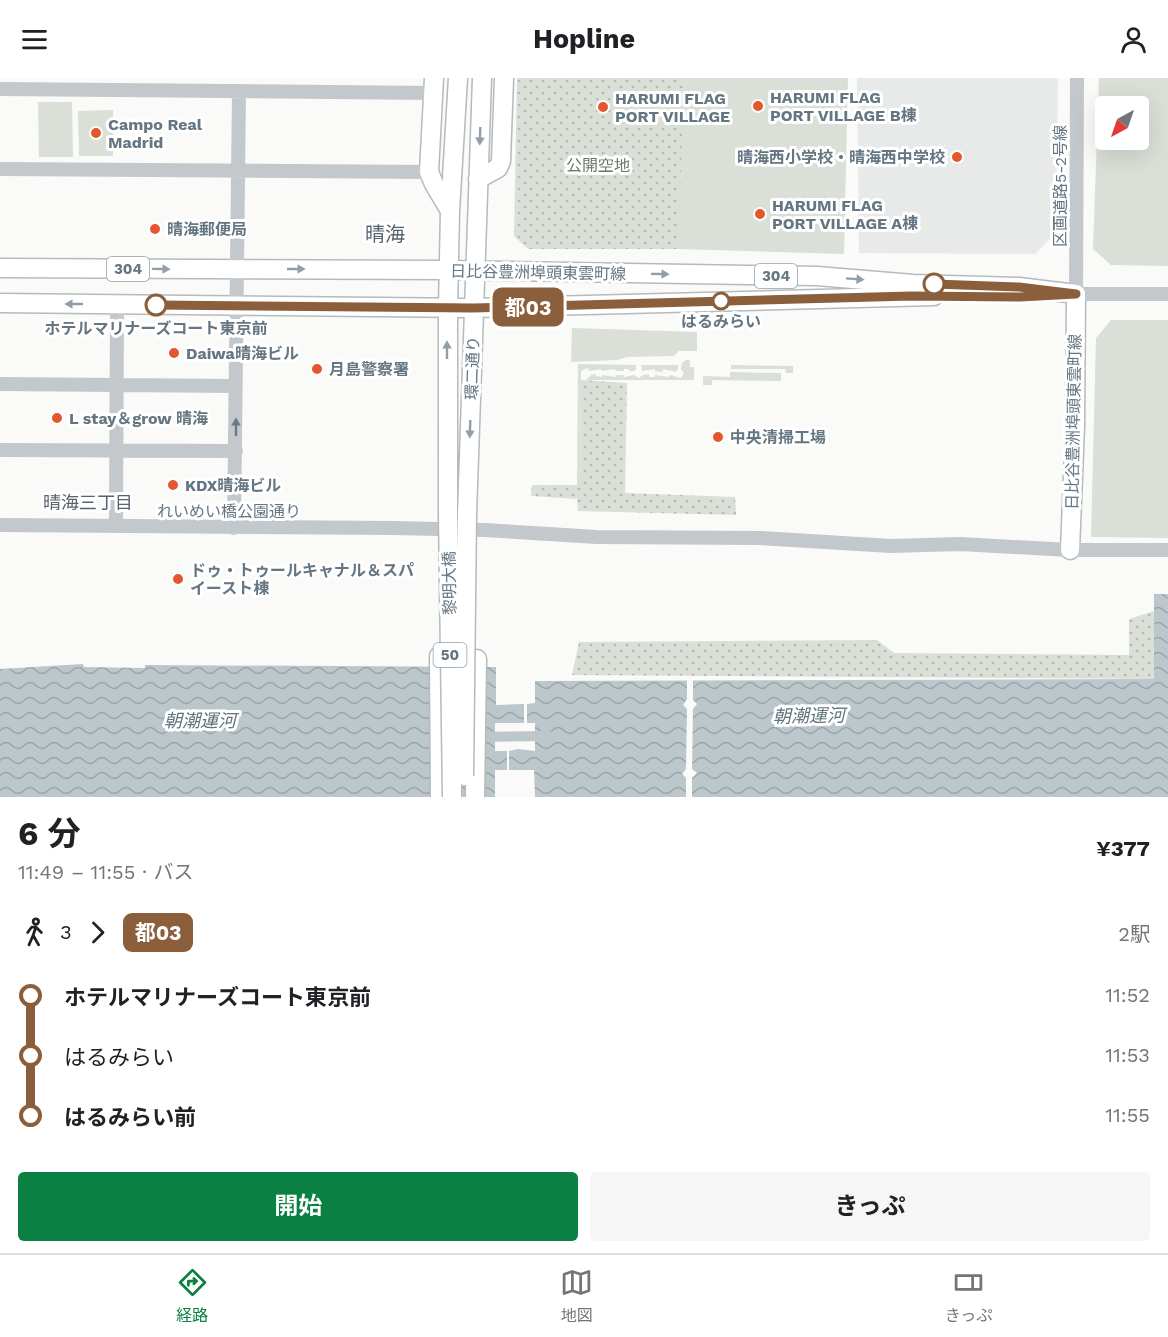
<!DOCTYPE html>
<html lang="ja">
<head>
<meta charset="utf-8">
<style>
  body { margin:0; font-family:"Work Sans","Noto Sans JP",sans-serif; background:#f6f6f6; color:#202124; height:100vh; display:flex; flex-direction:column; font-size:22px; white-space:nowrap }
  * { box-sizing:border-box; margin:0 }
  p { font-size:20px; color:#757577 }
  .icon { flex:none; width:33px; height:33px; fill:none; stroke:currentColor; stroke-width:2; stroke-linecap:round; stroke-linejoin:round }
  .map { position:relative; height:719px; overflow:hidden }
  .sheet { display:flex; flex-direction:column; background:#fff; flex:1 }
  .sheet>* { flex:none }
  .badge { padding:0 12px; border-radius:9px; font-size:21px; line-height:39px }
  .needle { width:39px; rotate:220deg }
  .tools { position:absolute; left:1095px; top:18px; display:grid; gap:12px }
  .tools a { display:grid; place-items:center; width:54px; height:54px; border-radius:6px; background:#fff; box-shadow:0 6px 24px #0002; font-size:30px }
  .map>.badge { position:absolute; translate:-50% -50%; box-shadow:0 0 0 3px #fff }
  .legs { display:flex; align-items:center; gap:9px; height:66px; padding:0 18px; font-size:20px }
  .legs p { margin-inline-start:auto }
  .headline { display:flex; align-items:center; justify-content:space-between; height:102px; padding:0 18px }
  h1 { font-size:33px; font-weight:700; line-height:45px }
  .action { display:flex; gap:12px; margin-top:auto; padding:12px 18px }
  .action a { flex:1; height:69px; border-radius:6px; background:#0b8043; color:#fff; font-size:24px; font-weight:700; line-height:69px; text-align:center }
  .action a+a { background:#f6f6f6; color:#202124 }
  ul { padding:0 18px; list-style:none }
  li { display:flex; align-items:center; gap:21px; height:60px; font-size:22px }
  li i { display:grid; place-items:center; width:9px; height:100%; margin:0 8px; background:currentColor }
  li i::after { content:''; width:15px; height:15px; margin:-8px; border:4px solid; border-radius:50%; background:#fff }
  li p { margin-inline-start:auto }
  li:first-child i { background:linear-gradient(#0000 50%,currentColor 0) }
  li:last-child i { background:linear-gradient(currentColor 50%,#0000 0) }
  header { display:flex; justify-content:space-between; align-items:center; height:78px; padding:0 18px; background:#fff; font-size:27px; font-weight:700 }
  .menu { display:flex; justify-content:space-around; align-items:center; height:84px; border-top:2px solid #e0e0e0; background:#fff; font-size:16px; color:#757577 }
  .menu a { display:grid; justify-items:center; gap:3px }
  .menu .on { color:#0b8043 }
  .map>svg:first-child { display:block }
</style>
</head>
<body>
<header><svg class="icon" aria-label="menu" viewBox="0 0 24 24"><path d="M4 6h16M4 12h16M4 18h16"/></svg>Hopline<svg class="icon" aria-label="person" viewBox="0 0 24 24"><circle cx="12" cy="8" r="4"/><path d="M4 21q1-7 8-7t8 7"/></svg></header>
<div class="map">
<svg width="1168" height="719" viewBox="0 0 1168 719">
  <defs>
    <pattern id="park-dots" width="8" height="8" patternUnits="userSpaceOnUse" patternTransform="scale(1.5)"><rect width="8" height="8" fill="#dadfd7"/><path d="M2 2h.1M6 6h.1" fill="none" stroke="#b4b9b4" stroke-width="1.8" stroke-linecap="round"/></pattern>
    <pattern id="water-waves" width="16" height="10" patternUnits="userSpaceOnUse" patternTransform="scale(1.5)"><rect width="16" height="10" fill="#bbc7cb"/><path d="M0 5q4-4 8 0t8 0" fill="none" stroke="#9ca6aa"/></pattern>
  </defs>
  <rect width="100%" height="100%" fill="#fafaf8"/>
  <path fill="#e8e9e9" d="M 857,0 L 1056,0 L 1058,2 L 1056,155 L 1035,176 L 859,175 Z"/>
  <path fill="#dadfd7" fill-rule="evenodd" d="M 684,0 L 848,0 L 844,176 L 678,171 L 678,64 Z
    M 1099,0 L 1168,0 L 1168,188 L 1111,187 L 1093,171 ZM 1106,28 L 1138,28 L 1138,62 L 1106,62 Z
    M 38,24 L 72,24 L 73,79 L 39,79 Z
    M 113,32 L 113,78 L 79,78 L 78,33 Z
    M 1111,242 L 1168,242 L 1168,460 L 1091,459 L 1096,260 Z
    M 572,250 L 697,254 L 697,273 L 679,273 L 674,278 L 627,279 L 617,282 L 571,284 Z
    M 686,282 L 690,282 L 690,289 L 694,289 L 694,302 L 586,302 L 591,297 L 596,296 L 596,298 L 602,299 L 602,297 L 616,299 L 616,297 L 623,297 L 624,299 L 634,297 L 639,300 L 643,297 L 649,296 L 649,299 L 655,299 L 655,297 L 669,299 L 670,297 L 681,300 L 684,295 L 681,291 L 682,285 Z
    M 578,286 L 636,287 L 636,291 L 634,293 L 629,293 L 629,291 L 624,291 L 624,293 L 616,293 L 615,291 L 602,293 L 601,291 L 590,293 L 587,290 L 581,293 L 580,407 L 577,407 Z
    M 641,287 L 678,287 L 678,291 L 676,294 L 663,291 L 663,294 L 655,293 L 655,291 L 642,293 Z
    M 731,287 L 793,288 L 793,295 L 786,295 L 785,291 L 731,291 Z
    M 730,294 L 781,295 L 781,303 L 712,302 L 712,307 L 703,307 L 703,298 L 730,299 Z"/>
  <path fill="url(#park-dots)" d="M 517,0 L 684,0 L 678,171 L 528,171 L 514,158 Z
    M 581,302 L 627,305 L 625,415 L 735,419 L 736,437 L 578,433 L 577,421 L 531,418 L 532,407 L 580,407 Z
    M 1154,533 L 1154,601 L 572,597 L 579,564 L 877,562 L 894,575 L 1129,577 L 1129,541 Z"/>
  <path fill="url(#water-waves)" d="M 1154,516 L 1168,516 L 1168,719 L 535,719 L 534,692 L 509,692 L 509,673 L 518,671 L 535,673 L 535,645 L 527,645 L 527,626 L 535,625 L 535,603 L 1154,601 Z
    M 83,586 L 84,589 L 145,590 L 145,587 L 496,589 L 496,627 L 524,626 L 524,645 L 495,645 L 495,673 L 507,673 L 507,692 L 495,692 L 495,719 L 0,719 L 0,591 Z"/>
  <path fill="#fafaf8" d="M 687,599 L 693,599 L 693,622 L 697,626 L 693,631 L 692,691 L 697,695 L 692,700 L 692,719 L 686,719 L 686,700 L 682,696 L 686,691 L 687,631 L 683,627 L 687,621 Z"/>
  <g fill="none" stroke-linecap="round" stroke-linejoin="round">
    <path stroke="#bbc7cb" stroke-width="10" d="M 483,659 L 549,658"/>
    <defs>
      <path id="major" d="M 434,0 L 429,94 L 434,106 L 450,133
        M 478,101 L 498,90 L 501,83 L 504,0
        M 0,190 L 449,192 L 817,198 L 913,206 L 1019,209 L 1076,216
        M 0,225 L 474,230 L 934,218
        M 448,435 L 448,230 L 450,133 L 458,0
        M 467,436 L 482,0
        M 1070,472 L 1075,348 L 1076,216
        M 439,578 L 440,719
        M 475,719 L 477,581"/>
    </defs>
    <use href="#major" stroke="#b5babe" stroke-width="21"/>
    <path stroke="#c3c8cc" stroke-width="14" d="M 1077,0 L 1076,216 L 1168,216
      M 0,11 L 433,15
      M 0,91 L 429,94
      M 0,306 L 235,308
      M 0,372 L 236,373
      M 0,447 L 394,450 L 484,452 L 597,459 L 760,460 L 891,468 L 960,466 L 1070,472 L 1168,472
      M 116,448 L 117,226
      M 234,450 L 239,13"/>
    <use href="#major" stroke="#fff" stroke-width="18"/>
    <defs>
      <path id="major-bridge" d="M 448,435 L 452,719
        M 464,698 L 467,436"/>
    </defs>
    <use href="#major-bridge" stroke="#b5babe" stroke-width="21" stroke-linecap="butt"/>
    <use href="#major-bridge" stroke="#fff" stroke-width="18"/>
  </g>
  <defs><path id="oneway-solid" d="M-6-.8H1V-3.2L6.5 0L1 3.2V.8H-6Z" transform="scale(1.5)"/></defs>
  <g fill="#939fa8">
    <use href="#oneway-solid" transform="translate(480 58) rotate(92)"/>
    <use href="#oneway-solid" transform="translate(161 191) rotate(1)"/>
    <use href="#oneway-solid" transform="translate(296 191)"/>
    <use href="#oneway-solid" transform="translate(660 196) rotate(1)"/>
    <use href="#oneway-solid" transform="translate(855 201) rotate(4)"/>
    <use href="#oneway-solid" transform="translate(74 226) rotate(-180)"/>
    <use href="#oneway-solid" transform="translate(447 272) rotate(-90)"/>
    <use href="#oneway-solid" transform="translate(470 351) rotate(92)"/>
  </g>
  <use fill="#6a7a87" href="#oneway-solid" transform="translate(236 349) rotate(-90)"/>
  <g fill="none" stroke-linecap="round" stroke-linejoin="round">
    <defs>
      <path id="line-1" d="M 156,227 L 474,230 L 911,218 L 1020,219 L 1076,216 L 1019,209 L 934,206"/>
    </defs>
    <use href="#line-1" stroke="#fff" stroke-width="14"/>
    <use href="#line-1" stroke="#8b5e3c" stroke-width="9"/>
  </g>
  <g fill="#e4572e" stroke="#fff" stroke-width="2">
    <circle cx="758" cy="28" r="6"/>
    <circle cx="603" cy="29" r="6"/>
    <circle cx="96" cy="55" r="6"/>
    <circle cx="957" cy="79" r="6"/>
    <circle cx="760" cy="136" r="6"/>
    <circle cx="155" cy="151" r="6"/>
    <circle cx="174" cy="275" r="6"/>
    <circle cx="317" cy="291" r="6"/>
    <circle cx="57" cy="340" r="6"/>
    <circle cx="718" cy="359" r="6"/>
    <circle cx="173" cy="407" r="6"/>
    <circle cx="178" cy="501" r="6"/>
  </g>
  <g fill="#fff" stroke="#8b5e3c" stroke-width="3">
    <circle cx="934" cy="206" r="10"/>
    <circle cx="721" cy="223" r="8"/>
    <circle cx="156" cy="227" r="10"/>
  </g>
  <g text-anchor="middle" stroke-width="6" stroke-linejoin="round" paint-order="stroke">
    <g fill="#fff" stroke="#939fa8" stroke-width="1.5">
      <rect x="107" y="179" width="42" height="24" rx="4.5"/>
      <rect x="755" y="186" width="42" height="24" rx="4.5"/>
      <rect x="433.5" y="565" width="33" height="24" rx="4.5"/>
    </g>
    <g font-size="15" font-weight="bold" fill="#657683">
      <text x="128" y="196">304</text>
      <text x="776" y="203">304</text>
      <text x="450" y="582">50</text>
    </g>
    <g font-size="16" font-weight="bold" fill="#657683" stroke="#fff" text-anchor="start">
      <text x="770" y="25">HARUMI FLAG<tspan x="770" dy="18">PORT VILLAGE B棟</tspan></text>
      <text x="615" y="26">HARUMI FLAG<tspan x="615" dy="18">PORT VILLAGE</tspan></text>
      <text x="108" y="52">Campo Real<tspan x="108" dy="18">Madrid</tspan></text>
      <text x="945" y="85" text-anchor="end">晴海西小学校・晴海西中学校</text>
      <text x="772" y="133">HARUMI FLAG<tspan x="772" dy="18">PORT VILLAGE A棟</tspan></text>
      <text x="167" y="157">晴海郵便局</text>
      <text x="186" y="281">Daiwa晴海ビル</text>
      <text x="329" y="297">月島警察署</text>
      <text x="69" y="346">L stay＆grow 晴海</text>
      <text x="730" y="365">中央清掃工場</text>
      <text x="185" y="413">KDX晴海ビル</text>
      <text x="190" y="498">ドゥ・トゥールキャナル＆スパ<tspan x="190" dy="18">イースト棟</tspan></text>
    </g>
    <g font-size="16" fill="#687a64" stroke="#fff">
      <text x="598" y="93">公開空地</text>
    </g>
    <g font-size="16" fill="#657683" stroke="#fff">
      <text transform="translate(1060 108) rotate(-90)" y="6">区画道路5-2号線</text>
      <text transform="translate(538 194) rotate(1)" y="6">日比谷豊洲埠頭東雲町線</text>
      <text transform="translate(472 290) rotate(-88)" y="6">環二通り</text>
      <text transform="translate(1073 344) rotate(-89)" y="6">日比谷豊洲埠頭東雲町線</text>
      <text x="229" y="439">れいめい橋公園通り</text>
      <text transform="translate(449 505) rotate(-91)" y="6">黎明大橋</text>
    </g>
    <g font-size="16" font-weight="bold" fill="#657683" stroke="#fff">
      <text x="721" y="249">はるみらい</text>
      <text x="156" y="256">ホテルマリナーズコート東京前</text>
    </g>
    <g font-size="18" fill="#57646e" stroke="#fff">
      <text x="88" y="431">晴海三丁目</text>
    </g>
    <g font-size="18" font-style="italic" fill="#60757c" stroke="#fff">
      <text transform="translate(809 638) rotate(-1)" y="6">朝潮運河</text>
      <text x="200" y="649">朝潮運河</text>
    </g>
    <g font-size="20" fill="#57646e" stroke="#fff">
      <text x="385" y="163">晴海</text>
    </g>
  </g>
</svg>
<div class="tools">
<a><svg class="needle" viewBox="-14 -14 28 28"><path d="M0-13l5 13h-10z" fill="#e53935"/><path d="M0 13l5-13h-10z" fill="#757577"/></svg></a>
</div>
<b class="badge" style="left:528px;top:229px;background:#8b5e3c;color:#fff">都03</b>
</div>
<section class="sheet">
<div class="headline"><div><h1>6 分</h1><p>11:49 – 11:55 · バス</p></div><b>¥377</b></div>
<div class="legs"><svg class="icon" aria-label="walk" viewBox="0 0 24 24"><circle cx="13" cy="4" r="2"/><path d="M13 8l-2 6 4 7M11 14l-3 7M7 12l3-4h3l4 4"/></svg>3<svg class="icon" aria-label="forward" viewBox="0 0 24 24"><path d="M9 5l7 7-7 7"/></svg><b class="badge" style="background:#8b5e3c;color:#fff">都03</b><p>2駅</p></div>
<ul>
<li><i style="color:#8b5e3c"></i><b>ホテルマリナーズコート東京前</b><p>11:52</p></li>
<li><i style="color:#8b5e3c"></i><span>はるみらい</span><p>11:53</p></li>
<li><i style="color:#8b5e3c"></i><b>はるみらい前</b><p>11:55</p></li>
</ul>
<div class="action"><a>開始</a><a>きっぷ</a></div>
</section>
<nav class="menu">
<a class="on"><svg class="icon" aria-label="directions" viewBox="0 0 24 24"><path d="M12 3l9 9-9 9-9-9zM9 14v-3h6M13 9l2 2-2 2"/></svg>経路</a>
<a><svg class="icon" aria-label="map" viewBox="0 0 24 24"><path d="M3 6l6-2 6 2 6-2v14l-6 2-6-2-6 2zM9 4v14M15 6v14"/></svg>地図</a>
<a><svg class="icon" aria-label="tickets" viewBox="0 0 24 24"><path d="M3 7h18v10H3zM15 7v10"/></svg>きっぷ</a>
</nav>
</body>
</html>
